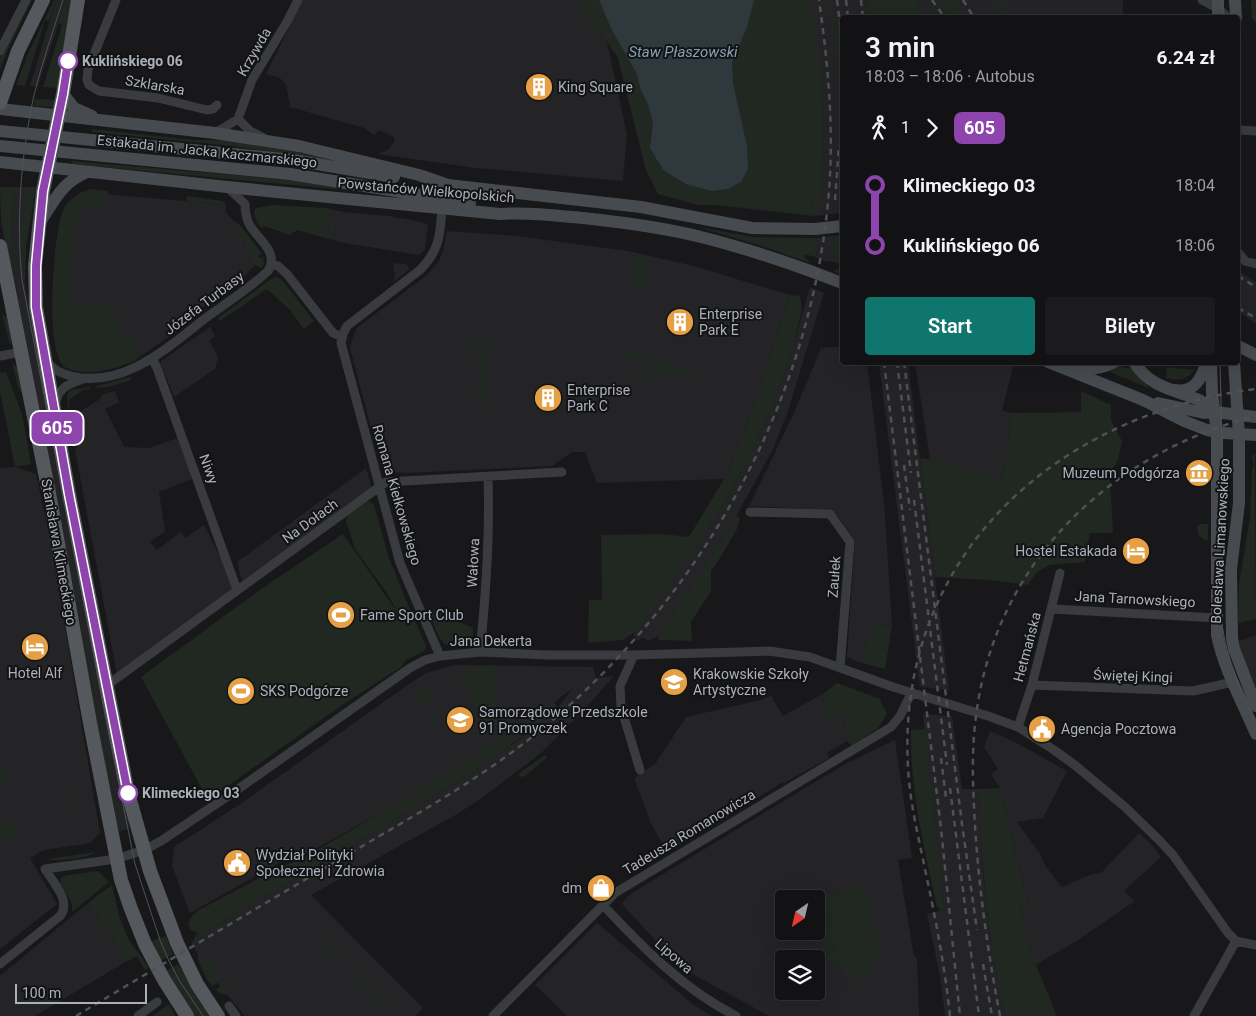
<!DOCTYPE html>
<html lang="pl">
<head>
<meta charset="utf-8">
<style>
  body { margin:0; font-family:Roboto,sans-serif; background:#1b1b1d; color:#f1f3f6; height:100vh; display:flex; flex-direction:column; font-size:19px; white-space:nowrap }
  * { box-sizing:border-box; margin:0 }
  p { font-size:16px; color:#9c9ea0 }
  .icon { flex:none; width:28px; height:28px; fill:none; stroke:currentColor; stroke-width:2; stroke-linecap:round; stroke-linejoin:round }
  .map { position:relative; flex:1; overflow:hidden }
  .drawer { position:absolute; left:840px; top:15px; width:400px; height:350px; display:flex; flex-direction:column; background:#121214; border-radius:5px; box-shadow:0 5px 20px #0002,0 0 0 1px #313234 }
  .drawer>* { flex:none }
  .badge { padding:0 10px; border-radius:8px; font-size:18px; line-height:32px }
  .needle { width:32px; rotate:214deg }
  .controls { position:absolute; left:775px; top:890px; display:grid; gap:10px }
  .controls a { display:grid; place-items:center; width:50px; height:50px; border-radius:5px; background:#121214; box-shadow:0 5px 20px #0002,0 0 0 1px #313234; font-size:25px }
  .scale { position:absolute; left:15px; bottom:12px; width:132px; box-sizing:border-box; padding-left:5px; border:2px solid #abb1b9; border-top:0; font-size:14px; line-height:18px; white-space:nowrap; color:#abb1b9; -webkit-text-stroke:4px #131315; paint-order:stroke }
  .map>.badge { position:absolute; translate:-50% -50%; box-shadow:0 0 0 2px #fff }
  .legs { display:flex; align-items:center; gap:8px; height:55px; padding:0 25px; font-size:16px }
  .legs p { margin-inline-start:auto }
  .head { display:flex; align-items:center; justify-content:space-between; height:85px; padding:0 25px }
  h1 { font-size:28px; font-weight:600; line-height:38px }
  .primary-button { display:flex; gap:10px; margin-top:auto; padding:10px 25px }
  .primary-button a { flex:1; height:58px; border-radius:5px; background:#0f766e; color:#fff; font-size:20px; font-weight:600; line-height:58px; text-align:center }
  .primary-button a+a { background:#1b1b1d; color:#f1f3f6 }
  ul { padding:0 25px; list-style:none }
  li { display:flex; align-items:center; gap:18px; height:60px; font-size:19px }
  li i { display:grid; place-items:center; width:8px; height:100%; margin:0 6px; background:currentColor }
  li i::after { content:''; width:12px; height:12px; margin:-6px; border:4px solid; border-radius:50%; background:#121214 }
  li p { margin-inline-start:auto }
  li:first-child i { background:linear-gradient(#0000 50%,currentColor 0) }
  li:last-child i { background:linear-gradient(currentColor 50%,#0000 0) }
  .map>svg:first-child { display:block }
</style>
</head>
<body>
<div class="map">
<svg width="1256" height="1016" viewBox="0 0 1256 1016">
  <rect width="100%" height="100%" fill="#18181a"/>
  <path fill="#242427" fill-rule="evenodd" d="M 56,0 L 66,0 L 38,86 L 30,86 Z
    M 303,0 L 574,0 L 607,42 L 627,135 L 623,181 L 476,168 L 377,154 L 389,149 L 395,140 L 394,137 L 379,130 L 374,135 L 364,128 L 290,107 L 286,85 L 280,78 L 266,74 Z
    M 810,0 L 866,0 L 868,17 L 842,18 L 842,213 L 814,216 L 811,203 L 821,199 L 823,127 L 821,84 Z
    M 916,0 L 1123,0 L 1123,17 L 929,17 Z
    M 13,187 L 24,187 L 21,244 L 26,294 L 130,828 L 121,831 L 18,308 L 12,251 Z
    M 82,192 L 219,204 L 234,222 L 254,266 L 243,278 L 175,327 L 177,331 L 134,361 L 114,368 L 99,371 L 84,371 L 66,368 L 61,363 L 58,352 L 73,199 Z
    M 326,208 L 344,212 L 388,216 L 417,221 L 428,225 L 425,249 L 419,255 L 344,243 L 333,240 L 334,234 L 328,233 L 329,225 L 332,225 Z
    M 446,231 L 517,236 L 628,251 L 694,266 L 790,295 L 753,411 L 724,479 L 597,483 L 585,452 L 572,452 L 552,466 L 408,473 L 388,472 L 382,469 L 350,348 L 353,337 L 357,328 L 427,275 L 439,261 L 444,248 Z
    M 834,236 L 830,262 L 816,258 L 819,242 L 816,238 Z
    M 394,263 L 406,264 L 410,269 L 393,282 L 395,272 L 393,271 Z
    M 1238,271 L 1256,282 L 1256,324 L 1238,311 Z
    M 810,287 L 824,293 L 788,411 L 773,449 L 727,533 L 658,636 L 648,641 L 643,637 L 638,641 L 633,636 L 716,517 L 750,457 L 776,398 L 793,347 Z
    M 210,327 L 215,336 L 209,341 L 218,357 L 215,369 L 174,397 L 160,362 Z
    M 842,346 L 842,362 L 867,363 L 884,503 L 892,625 L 875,628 L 858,662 L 847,657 L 855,541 L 838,516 L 830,510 L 749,506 L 794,413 L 821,348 Z
    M 879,363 L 908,363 L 949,690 L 920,687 Z
    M 915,363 L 1014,363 L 1002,410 L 1010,413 L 1011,424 L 1002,482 L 930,459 Z
    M 115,391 L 119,402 L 105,409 L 124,447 L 149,448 L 177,438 L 194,478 L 159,492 L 165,531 L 150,542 L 157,550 L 181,532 L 185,538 L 204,525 L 222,560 L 232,590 L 117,675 L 75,449 L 78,447 L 70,437 L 71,417 L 102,398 L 101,395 Z
    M 15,467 L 36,474 L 50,539 L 100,833 L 90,843 L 44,850 L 30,858 L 57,904 L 0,949 L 0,468 Z
    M 366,468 L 372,489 L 242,581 L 237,562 Z
    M 1256,635 L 1256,690 L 1237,642 Z
    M 454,665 L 593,667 L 596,678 L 612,676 L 613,677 L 585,709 L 540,754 L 483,797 L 459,813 L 311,895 L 423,1008 L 416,1016 L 245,1016 L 198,960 L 198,955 L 192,943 L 197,933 L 206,931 L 433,797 L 495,757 L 527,733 L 556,710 L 573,688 L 499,745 L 444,778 L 297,859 L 279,863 L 190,913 L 172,866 L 174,847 L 246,800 L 406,686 L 426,673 Z
    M 824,693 L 823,707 L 832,718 L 836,714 L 845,717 L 847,741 L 827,753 L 829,758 L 784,783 L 783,782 L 667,853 L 650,821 L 634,778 L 655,764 L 686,717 L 761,700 L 771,696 L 783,716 Z
    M 923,714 L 952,716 L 962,789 L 979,789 L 982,865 L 990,936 L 1005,1016 L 945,1016 L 940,976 L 927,914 L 944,910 Z
    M 990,731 L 1015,742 L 1067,771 L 1043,818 L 1017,822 L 1039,852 L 1046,867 L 1062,887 L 1092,874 L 1101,873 L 1139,833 L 1150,843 L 1161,857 L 1124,891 L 1135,901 L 1078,940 L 1034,966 L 1019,906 L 1028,904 L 1000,788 L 991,774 L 998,769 L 984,747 Z
    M 895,740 L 912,858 L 898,860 L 914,957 L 917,957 L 919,1016 L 769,1016 L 687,971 L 677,964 L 622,904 L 627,897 L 645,885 L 815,782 L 849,762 ZM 784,899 L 816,899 L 816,931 L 784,931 ZM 784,959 L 816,959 L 816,991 L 784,991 Z
    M 88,903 L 127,961 L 35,1016 L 0,1016 L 0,976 Z
    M 597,923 L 694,1005 L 712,1016 L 567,1016 L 535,985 Z"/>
  <path fill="#202821" d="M 30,0 L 32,0 L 8,49 L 0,70 L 0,58 Z
    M 54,0 L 56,0 L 49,21 L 45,20 L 25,86 L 16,85 L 28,54 Z
    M 66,0 L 72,0 L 57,88 L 43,87 L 62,25 L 58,23 Z
    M 574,0 L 627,0 L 645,26 L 658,162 L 663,170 L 716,71 L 738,0 L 810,0 L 817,42 L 821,84 L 823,127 L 821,200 L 811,203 L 814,216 L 716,205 L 698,205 L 658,194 L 646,170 L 618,58 L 607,42 Z
    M 829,0 L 833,0 L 842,73 L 842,213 L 837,213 C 847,141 838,71 829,0 Z
    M 866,0 L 916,0 L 929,17 L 868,17 Z
    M 935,0 L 958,0 L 968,17 L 949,17 Z
    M 993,0 L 1003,0 L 1013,17 L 1003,17 Z
    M 1251,0 L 1256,0 L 1256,22 L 1252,19 Z
    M 35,99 L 55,100 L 54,107 L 34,106 Z
    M 92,129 L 194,140 L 229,140 L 297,152 L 350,164 L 232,146 L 92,132 Z
    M 72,161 L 289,180 L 355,190 L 355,191 L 72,164 Z
    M 0,187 L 13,187 L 12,251 L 18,308 L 121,831 L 119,831 L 90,695 L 1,221 Z
    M 24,187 L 36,187 L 26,247 L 25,283 L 41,378 C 33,334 23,290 21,245 C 20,225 22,206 24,187 Z
    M 90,189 L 108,191 L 106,206 L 86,204 L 78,211 L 70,304 L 118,308 L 118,310 L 113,310 L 113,320 L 119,321 L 121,332 L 139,350 L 134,361 C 115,368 88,378 67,368 C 43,358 54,239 61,216 C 65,202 76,194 90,189 Z
    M 187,196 L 222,201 L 225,203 L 226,211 L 219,204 L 186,201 Z
    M 273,205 L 326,208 L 335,225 L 329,225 L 328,233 L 334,234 L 333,240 L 297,230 L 290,235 L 264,226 L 261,228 L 255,218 L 254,211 L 256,208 Z
    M 235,221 C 243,226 254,245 262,253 L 258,256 L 261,259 L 263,256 L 264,264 L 261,268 L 255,265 L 254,266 L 234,222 Z
    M 698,227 L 754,237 L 816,238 L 819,242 L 816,257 L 804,254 L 805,258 L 810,263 L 768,248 Z
    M 842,235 L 842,275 L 833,271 L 839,269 L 842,264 L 830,261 L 834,236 Z
    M 633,257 L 651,259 L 648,290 L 630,288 Z
    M 276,277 L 282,280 L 314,321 L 304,329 L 290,310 L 267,289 L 220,321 L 218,318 L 271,279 Z
    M 790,295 L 800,296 L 802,310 L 793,347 L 776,398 L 750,457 L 716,517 L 638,630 L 623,640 L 588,643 L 589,600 L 602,600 L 601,535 L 662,534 L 689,537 L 724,479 L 753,411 Z
    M 2,314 L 7,317 L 12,340 L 10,345 Z
    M 466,334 L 468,335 L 468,340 L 486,342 L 487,336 L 493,337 L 493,344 L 487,341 L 484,372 L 490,377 L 489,400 L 486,404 L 482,403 L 479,400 L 475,381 L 480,383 L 482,380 L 475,349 L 467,347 L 464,337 Z
    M 630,350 L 639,351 L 693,374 L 696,377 L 693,380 L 632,374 L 628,372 L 628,369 L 659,372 L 659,363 L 627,360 L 626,356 Z
    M 12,362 L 19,370 L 23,396 L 17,384 Z
    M 1120,364 L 1125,368 L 1131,368 L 1138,377 L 1149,386 L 1148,388 L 1108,371 Z
    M 1167,367 L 1195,370 C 1186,380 1179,381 1166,378 Z
    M 6,372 L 22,414 L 31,464 L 15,467 L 0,391 L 0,373 Z
    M 130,377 L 131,380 L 108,387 L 97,388 L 97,386 Z
    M 90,387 L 90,389 L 83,390 L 69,400 L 71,425 L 67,398 L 68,392 L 71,390 Z
    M 1081,391 L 1111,405 L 1111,420 L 1122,441 L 1118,460 L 1110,473 L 1113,533 L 1090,533 L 1085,562 L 1050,565 L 1037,572 L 1028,585 L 988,580 L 935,577 L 920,458 L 943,461 L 1002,481 L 1011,424 L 1010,413 L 1081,412 Z
    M 1255,453 L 1256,619 L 1238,623 L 1239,584 L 1250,517 L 1252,469 L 1254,467 L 1252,456 Z
    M 369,501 L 374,505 L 389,558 L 406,600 L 426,646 L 424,651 L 406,660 L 401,667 L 342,705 L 208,800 L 141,677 L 264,587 L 343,534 L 399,615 L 387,593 L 355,549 L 346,521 L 348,514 Z
    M 736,516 L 740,518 L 737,529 L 720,558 L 711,571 L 711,591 L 691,622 L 692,641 L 659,640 L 658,636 L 727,533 Z
    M 1200,524 L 1208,524 L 1208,540 C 1200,540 1198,534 1197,527 Z
    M 430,608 L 473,628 L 473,635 L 470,642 C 439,656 438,633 428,610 Z
    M 892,625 L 885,669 L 858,662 L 875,628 Z
    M 494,665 L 498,726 L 486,733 L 460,673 L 482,666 Z
    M 837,683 L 880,699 L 887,714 L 878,728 L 851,746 L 847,741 L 845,717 L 836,714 L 832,718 L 823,707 L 824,693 Z
    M 420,688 L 431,693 L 433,697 L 420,704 L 414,691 Z
    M 554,703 L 557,706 L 556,710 L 495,757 L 433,797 L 206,931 L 197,933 L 190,929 L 188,923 L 192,916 L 199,910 L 280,867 L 300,860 L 418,791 L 490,746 L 550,704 Z
    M 925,729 L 944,910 L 940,911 L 939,907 L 937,907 C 924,848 910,791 911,730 Z
    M 545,755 L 547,758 L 525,776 L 521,777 L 518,774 Z
    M 1,772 L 7,773 L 9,784 L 4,787 L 0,782 Z
    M 1000,788 L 1028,904 L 1019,906 L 1034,965 L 1036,965 L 1057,1016 L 1005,1016 C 988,941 981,865 979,789 Z
    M 75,792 L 77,807 L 71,809 L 69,793 Z
    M 9,817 L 16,820 L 18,832 L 13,838 L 0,845 L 0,824 L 8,823 Z
    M 95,852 C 91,858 56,862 47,859 Z
    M 98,871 L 109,882 L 72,912 L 72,904 L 61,884 L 61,878 L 67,875 Z
    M 862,881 L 882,956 L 864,979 L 860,980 L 826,959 L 830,953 L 811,942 L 816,931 L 816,904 Z
    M 112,885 L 120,919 L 129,940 L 149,968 L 145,970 L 137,956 L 127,961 L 88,903 Z
    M 166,936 L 173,954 L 159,962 L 149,942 Z
    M 321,939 L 343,960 L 340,963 L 319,942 Z
    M 204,957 L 219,976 L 218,977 L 221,980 L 212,986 L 207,980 L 198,960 Z
    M 178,964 L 211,1016 L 193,1016 L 165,972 Z
    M 355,971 L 390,1006 L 387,1009 L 352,974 Z
    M 223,983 L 234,996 L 219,993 L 216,990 Z
    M 169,1004 L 175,1016 L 153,1016 Z"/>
  <path fill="#2f383d" d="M 599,0 L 754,0 L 747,27 L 732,62 L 733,83 L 747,146 L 748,169 L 741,182 L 728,189 L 712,191 L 686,184 L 663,170 L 650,148 L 653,122 L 648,104 L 640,88 L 637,74 L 612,30 Z"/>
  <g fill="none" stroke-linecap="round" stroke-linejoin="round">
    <path stroke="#393b3f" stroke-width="9" d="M 116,0 L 88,69 L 87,80 L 89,85 L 99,91 L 158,98 L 207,110 L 213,109 L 217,105
      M 1202,0 L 1219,9 L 1228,18
      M 0,51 L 26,0
      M 238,119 L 250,131 L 264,138
      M 1238,130 L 1256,131
      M 215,133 L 238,119 L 252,80 L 288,20 L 298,0
      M 1238,252 L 1245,261 L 1256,264
      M 272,264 L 278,266 L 287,274 L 333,333 L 342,337
      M 0,356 L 21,352
      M 152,358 L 157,368 L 237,590
      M 47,360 C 52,370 61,373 71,376 C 124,389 168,347 207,317 C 228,302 250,288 268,271 C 280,252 257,239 249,224 C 246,217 245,211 245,204 L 227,187
      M 55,405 C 58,388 68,384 83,379
      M 750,512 L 830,514 L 850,542 L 840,668
      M 1052,609 L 1217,618
      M 480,652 C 486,594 490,535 488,476
      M 634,655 L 620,686 L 621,707 L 640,770
      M 440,656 L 400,563 L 341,343 L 343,334 L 347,326 L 420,270 C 440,250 440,235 442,208
      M 1032,685 L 1193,691 L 1233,682
      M 106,686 L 386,482 L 562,472
      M 1018,727 L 1032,685 L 1060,573
      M 603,905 C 643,948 683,989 736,1016
      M 0,964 L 60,916 C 72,902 53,882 45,869 L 116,859 L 144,850 L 161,841 L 234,792 L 410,668 L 425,660 L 440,656 L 480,652 L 547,655 L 634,655 L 769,651 L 810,657 L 893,687 L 988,716 L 1018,727 L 1054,750 L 1076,766 L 1125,807 L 1159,840 L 1173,855 L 1228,933 L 1236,941 L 1256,945
      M 229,1006 L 236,1016
      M 138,1016 L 157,1002
      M 493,1016 L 615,893 L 891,727 L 900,716 L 912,692
      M 1194,1016 L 1236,941"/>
    <path stroke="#474a4e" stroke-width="12" d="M 1235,0 L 1236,18
      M 1218,18 L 1218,0
      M 63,94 L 74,108 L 92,116
      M 0,109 L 215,133 L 299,146 L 419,175 L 448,185 L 641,207 L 752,228 L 815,229 L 842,226
      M 293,160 L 394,177
      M 0,162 L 227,187 L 500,214 C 531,212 561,216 592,219 C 628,223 665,228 701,237 C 749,249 796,265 842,283
      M 290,174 L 470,203
      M 40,222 C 55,200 61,183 87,172
      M 1238,346 L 1256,355
      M 1048,362 L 1143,400 L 1184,421 L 1207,430 L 1224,433 L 1256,435
      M 1134,362 C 1149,387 1175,390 1199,400 C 1204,403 1210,408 1215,412
      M 1211,362 L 1212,393 L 1217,433 L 1217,635 C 1224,669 1242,701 1256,734
      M 1234,362 L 1239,434 L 1239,503 L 1231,569 L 1232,638 L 1234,649 L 1256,706
      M 1070,369 C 1085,369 1101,370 1114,362
      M 1174,390 C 1195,393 1201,379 1207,362
      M 1158,403 L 1204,413 L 1215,412 L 1256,417"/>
    <path stroke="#55585d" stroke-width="14" d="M 78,0 L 63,94 L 43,191 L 35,266 L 36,307 L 69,494 L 128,793 L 150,871 L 177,943 L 197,984 L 218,1016
      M 0,103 L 18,51 L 43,0
      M 0,246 L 49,493 L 90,723 L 121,880 L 131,909 L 145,944 L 164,980 L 187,1016"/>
    <path stroke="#4e5155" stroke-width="1" d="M 63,0 C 53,31 42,63 34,95 C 21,155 16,218 22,280 L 106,720 L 135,864 L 160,940 L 169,961 L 179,980 L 203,1016
      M 1221,0 L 1225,18
      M 1220,362 L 1222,446 L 1221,612 C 1223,652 1240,688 1256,725"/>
    <path stroke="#4e5155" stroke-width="2.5" stroke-dasharray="6 5" stroke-linecap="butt" d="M 837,0 L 842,40
      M 846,0 L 848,18
      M 861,0 L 863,18
      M 932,0 L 945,18
      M 963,0 L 974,18
      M 835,200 L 839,145
      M 1238,276 L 1256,287
      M 1238,308 L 1256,318
      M 884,362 L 941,828 L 960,1016
      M 897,362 L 911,473
      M 904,362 L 962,824 L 977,930
      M 904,465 L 910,510
      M 914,500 L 947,765
      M 941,758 L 946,798
      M 950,788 L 979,1016
      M 983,964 L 992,1016
      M 76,1016 C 166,962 257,908 347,855 C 410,818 475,782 532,737 C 698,605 812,404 829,191 C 834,127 828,64 819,0
      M 950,1016 C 945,968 936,921 926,874 C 919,839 910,804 908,768 C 896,556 1056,414 1256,389
      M 1000,1016 C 988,953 979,890 975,826 C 973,789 971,753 976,716 C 995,563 1110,453 1256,416"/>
    <path stroke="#474a4e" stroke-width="12" d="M 0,131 L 293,160
      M 0,146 L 290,174"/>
  </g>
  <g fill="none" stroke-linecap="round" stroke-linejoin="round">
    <defs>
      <path id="line-1" d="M 68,61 L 63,94 L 43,191 L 36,266 L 36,307 L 69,494 L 128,793"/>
    </defs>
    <use href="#line-1" stroke="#fff" stroke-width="11"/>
    <use href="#line-1" stroke="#8e44ad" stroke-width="8"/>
  </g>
  <defs>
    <symbol id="building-disc" viewBox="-11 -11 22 22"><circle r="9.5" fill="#e59f44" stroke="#131315"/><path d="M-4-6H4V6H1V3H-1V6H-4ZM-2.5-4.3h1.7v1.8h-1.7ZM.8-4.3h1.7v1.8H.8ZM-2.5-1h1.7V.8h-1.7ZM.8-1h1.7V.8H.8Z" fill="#fff"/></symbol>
    <symbol id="museum-disc" viewBox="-11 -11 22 22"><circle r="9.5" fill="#e59f44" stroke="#131315"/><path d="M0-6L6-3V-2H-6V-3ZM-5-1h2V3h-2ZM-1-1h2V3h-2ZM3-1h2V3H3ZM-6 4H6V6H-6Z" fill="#fff"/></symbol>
    <symbol id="hotel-disc" viewBox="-11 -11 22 22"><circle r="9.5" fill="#e59f44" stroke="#131315"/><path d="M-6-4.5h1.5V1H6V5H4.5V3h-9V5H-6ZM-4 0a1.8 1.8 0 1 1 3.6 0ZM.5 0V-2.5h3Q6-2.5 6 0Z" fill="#fff"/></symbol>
    <symbol id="stadium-disc" viewBox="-11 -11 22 22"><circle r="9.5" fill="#e59f44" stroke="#131315"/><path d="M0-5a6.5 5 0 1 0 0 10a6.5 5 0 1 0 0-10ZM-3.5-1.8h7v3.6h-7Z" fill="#fff"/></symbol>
    <symbol id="university-disc" viewBox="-11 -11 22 22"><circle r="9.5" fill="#e59f44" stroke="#131315"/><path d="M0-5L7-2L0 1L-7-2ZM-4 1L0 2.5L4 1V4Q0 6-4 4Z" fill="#fff"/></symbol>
    <symbol id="school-disc" viewBox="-11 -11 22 22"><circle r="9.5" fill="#e59f44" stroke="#131315"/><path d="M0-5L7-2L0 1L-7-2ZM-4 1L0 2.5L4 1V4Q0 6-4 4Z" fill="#fff"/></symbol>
    <symbol id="civic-disc" viewBox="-11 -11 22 22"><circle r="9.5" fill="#e59f44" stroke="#131315"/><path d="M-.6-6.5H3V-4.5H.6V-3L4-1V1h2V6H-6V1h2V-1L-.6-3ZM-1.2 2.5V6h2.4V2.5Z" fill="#fff"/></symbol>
    <symbol id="shop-disc" viewBox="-11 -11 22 22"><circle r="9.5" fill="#e59f44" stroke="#131315"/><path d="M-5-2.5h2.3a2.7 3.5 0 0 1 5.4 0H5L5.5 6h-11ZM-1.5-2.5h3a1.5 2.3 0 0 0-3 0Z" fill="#fff"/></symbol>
  </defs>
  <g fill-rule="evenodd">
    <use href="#building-disc" x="523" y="71" width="32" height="32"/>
    <use href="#building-disc" x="664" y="306" width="32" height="32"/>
    <use href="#building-disc" x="532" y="382" width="32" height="32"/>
    <use href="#museum-disc" x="1183" y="457" width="32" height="32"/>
    <use href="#hotel-disc" x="1120" y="535" width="32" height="32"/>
    <use href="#stadium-disc" x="325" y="599" width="32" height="32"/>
    <use href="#hotel-disc" x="19" y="631" width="32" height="32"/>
    <use href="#university-disc" x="658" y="666" width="32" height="32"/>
    <use href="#stadium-disc" x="225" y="675" width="32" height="32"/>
    <use href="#school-disc" x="444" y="704" width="32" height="32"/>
    <use href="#civic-disc" x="1026" y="713" width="32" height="32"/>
    <use href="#civic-disc" x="221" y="847" width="32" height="32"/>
    <use href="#shop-disc" x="585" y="872" width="32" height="32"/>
  </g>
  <g fill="#fff" stroke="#8e44ad" stroke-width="2.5">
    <circle cx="68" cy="61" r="9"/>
    <circle cx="128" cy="793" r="9"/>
  </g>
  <g text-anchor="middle" stroke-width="4" stroke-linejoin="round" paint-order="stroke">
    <g font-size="14" fill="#abb1b9" stroke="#131315">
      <text transform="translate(254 52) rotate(-60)" y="5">Krzywda</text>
      <text transform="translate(155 85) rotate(10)" y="5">Szklarska</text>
      <text transform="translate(207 151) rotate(6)" y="5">Estakada im. Jacka Kaczmarskiego</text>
      <text transform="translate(426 190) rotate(5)" y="5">Powstańców Wielkopolskich</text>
      <text transform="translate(204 303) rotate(-37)" y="5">Józefa Turbasy</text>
      <text transform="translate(209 469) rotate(70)" y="5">Niwy</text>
      <text transform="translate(397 495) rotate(74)" y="5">Romana Kiełkowskiego</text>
      <text transform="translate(310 521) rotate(-36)" y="5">Na Dołach</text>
      <text transform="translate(1220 541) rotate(-87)" y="5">Bolesława Limanowskiego</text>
      <text transform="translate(59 552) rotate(80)" y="5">Stanisława Klimeckiego</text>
      <text transform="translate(473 563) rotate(-87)" y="5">Wałowa</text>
      <text transform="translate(834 577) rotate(-86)" y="5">Zaułek</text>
      <text transform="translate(1135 599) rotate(3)" y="5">Jana Tarnowskiego</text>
      <text x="491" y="646">Jana Dekerta</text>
      <text transform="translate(1027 647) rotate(-75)" y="5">Hetmańska</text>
      <text transform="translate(1133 676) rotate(2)" y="5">Świętej Kingi</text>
      <text transform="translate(689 832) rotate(-31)" y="5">Tadeusza Romanowicza</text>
      <text transform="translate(674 956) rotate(41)" y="5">Lipowa</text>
    </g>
    <g font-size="14" font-weight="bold" fill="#abb1b9" stroke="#131315" text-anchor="start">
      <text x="82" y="66">Kuklińskiego 06</text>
      <text x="142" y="798">Klimeckiego 03</text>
    </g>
    <g font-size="14" fill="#abb1b9" stroke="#131315" text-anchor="start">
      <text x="558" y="92">King Square</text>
      <text x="699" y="319">Enterprise<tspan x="699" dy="16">Park E</tspan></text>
      <text x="567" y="395">Enterprise<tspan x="567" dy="16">Park C</tspan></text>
      <text x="1180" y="478" text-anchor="end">Muzeum Podgórza</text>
      <text x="1117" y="556" text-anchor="end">Hostel Estakada</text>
      <text x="360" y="620">Fame Sport Club</text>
      <text x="35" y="678" text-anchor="middle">Hotel Alf</text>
      <text x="693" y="679">Krakowskie Szkoły<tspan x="693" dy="16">Artystyczne</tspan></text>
      <text x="260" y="696">SKS Podgórze</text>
      <text x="479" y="717">Samorządowe Przedszkole<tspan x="479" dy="16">91 Promyczek</tspan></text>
      <text x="1061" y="734">Agencja Pocztowa</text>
      <text x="256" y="860">Wydział Polityki<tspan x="256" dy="16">Społecznej i Zdrowia</tspan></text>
      <text x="582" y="893" text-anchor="end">dm</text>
    </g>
    <g font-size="15" font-style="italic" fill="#85a1b1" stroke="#131315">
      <text x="683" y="57">Staw Płaszowski</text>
    </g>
  </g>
</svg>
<div class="controls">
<a><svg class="needle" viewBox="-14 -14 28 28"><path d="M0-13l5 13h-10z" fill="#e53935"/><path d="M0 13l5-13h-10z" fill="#9c9ea0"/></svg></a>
<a><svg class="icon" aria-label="layers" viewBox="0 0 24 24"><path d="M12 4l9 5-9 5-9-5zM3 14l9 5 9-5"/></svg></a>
</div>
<div class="scale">100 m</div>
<b class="badge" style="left:57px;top:428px;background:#8e44ad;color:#fff">605</b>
<section class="drawer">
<div class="head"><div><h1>3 min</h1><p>18:03 – 18:06 · Autobus</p></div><b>6.24 zł</b></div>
<div class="legs"><svg class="icon" aria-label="walk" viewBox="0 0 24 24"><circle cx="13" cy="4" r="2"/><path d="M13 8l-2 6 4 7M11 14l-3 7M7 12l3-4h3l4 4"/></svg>1<svg class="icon" aria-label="forward" viewBox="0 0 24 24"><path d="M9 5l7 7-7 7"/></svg><b class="badge" style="background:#8e44ad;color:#fff">605</b></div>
<ul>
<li><i style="color:#8e44ad"></i><b>Klimeckiego 03</b><p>18:04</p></li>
<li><i style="color:#8e44ad"></i><b>Kuklińskiego 06</b><p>18:06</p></li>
</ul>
<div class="primary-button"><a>Start</a><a>Bilety</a></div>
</section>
</div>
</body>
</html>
